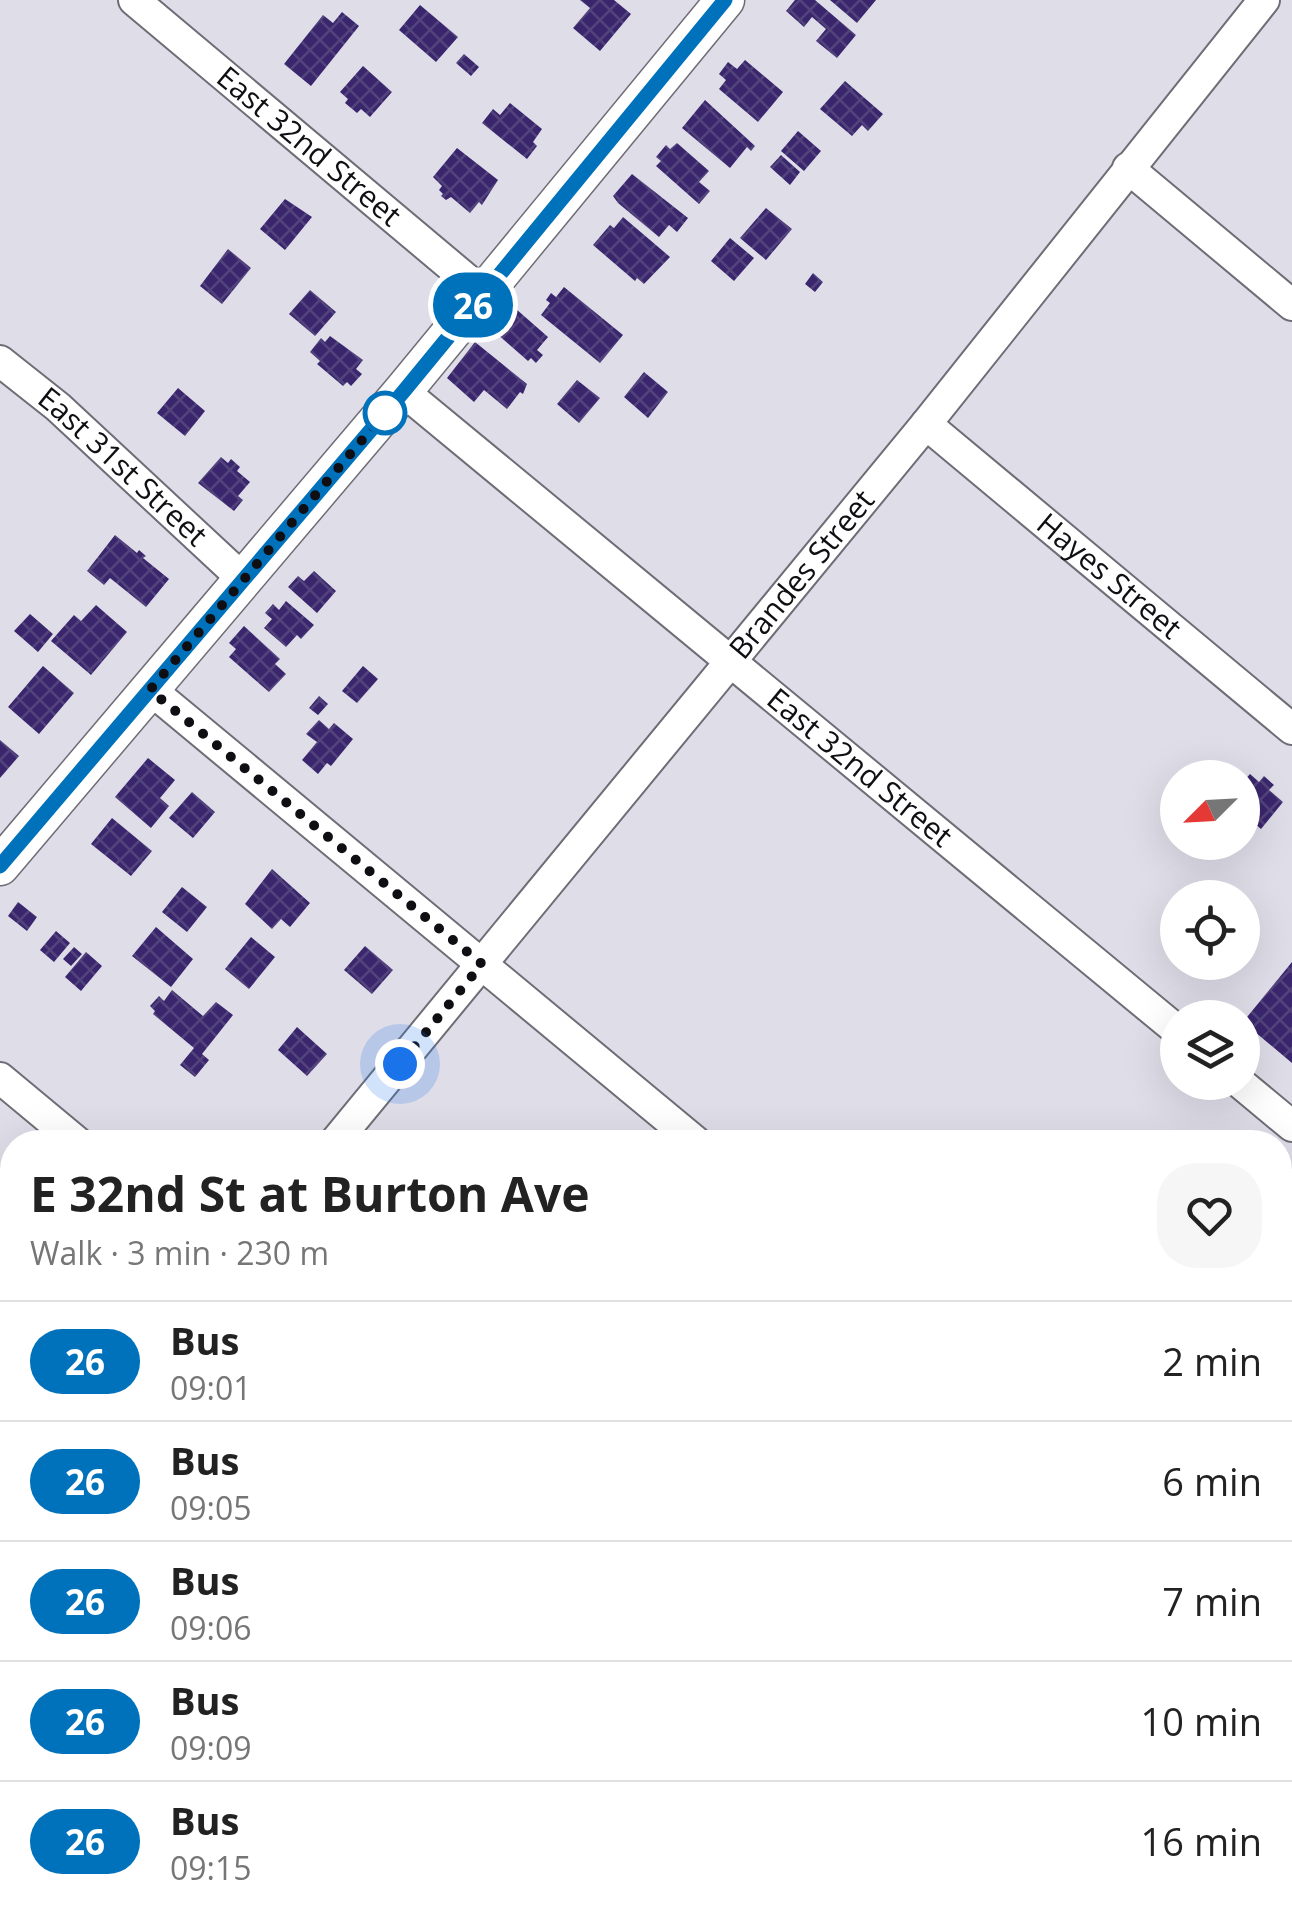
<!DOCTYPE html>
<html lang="en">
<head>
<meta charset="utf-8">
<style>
  body { margin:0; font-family:"Open Sans",sans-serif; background:#f6f6f6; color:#222; height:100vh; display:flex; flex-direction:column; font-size:38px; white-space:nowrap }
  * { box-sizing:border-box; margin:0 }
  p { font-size:32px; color:#767676 }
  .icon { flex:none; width:55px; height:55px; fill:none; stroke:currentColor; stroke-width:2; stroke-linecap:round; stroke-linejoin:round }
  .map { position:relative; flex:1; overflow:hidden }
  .panel { position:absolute; left:0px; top:1130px; width:1292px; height:790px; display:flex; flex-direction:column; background:#fff; border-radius:40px 40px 0 0; box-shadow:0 10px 40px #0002 }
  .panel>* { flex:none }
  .badge { padding:0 20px; border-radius:32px; font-size:35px; line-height:65px }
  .needle { width:65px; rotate:246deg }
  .controls { position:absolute; left:1160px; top:760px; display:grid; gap:20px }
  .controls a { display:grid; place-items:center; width:100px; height:100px; border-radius:50%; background:#fff; box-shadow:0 10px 40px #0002; font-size:50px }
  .you { position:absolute; width:50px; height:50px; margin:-25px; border:8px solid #fff; border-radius:50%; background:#1a73e8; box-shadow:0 0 0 15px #1a73e833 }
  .map>.badge { position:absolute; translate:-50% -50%; box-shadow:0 0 0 5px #fff }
  .round { display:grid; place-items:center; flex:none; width:105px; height:105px; border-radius:40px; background:#f6f6f6 }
  .overview { display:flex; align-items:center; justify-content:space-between; height:170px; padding:0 30px }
  h1 { font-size:48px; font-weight:700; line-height:75px }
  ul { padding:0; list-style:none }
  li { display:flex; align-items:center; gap:30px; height:120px; padding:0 30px; border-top:2px solid #e0e0e0 }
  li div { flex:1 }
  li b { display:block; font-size:38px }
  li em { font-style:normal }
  li .badge { min-width:110px; font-weight:700; text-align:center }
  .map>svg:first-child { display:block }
</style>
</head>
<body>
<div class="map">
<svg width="1292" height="1920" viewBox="0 0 1292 1920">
  <defs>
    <pattern id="building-cross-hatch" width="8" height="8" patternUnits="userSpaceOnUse" patternTransform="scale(2.5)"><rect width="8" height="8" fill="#3a266d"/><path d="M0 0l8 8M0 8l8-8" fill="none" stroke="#53437c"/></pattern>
  </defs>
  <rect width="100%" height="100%" fill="#dfdde8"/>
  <path fill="url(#building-cross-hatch)" d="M 580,0 L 614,0 L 631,14 L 600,51 L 573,28 L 590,8 Z
    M 795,0 L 815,0 L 856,35 L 837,58 L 816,41 L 826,29 L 812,17 L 804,27 L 786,11 Z
    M 830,0 L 876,0 L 857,23 Z
    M 420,5 L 458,37 L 436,62 L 399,30 Z
    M 342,12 L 359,26 L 311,86 L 284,64 L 323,15 L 333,23 Z
    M 464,54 L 479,67 L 471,76 L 456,63 Z
    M 745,60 L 783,92 L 758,122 L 719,89 L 726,80 L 719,74 L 728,62 L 737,69 Z
    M 363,66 L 392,92 L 370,117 L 361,109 L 357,113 L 345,103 L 348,99 L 340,92 Z
    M 845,81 L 883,114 L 868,131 L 862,125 L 852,136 L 820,109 Z
    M 705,100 L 755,146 L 751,151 L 747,147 L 730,168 L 682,128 Z
    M 510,103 L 542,129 L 533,142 L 537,146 L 527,159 L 482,123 L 493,109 L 500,115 Z
    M 798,131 L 821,151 L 804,171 L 781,151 Z
    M 677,143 L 709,171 L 699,182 L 710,191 L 699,204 L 656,166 L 661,161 L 656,157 L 666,145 L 670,149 Z
    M 457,148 L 498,180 L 482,205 L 479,202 L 470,213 L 451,197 L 446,200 L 441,196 L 443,194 L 439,190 L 442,186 L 433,177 Z
    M 781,155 L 800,172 L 790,185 L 770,167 Z
    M 632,174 L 688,218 L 677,232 L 669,225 L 659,237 L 618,203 L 613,196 Z
    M 285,199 L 312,217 L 285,250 L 260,229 Z
    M 766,208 L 792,229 L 766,260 L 740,238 Z
    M 623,217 L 670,257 L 644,284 L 637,278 L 635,281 L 593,245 L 610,225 L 614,228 Z
    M 730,238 L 754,258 L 734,281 L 711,261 Z
    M 228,249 L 251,268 L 222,304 L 200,286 Z
    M 813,273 L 823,282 L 815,292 L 805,284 Z
    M 564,287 L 623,335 L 600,363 L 541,315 L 550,303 L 546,300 L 551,293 L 556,297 Z
    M 310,290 L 336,312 L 315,336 L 289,314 Z
    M 516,309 L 548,337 L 537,350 L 543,355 L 536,363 L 531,358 L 528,361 L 496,333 Z
    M 330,336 L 363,360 L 356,369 L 362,374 L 351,386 L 347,382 L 343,386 L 317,364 L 320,361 L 310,352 L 321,338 L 325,342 Z
    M 475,342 L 527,384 L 523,394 L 520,392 L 507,409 L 484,390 L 474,402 L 447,378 Z
    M 644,372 L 668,392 L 648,418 L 624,397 Z
    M 577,380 L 600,398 L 579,423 L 557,404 Z
    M 178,388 L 205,411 L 185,436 L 157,413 Z
    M 221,457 L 228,463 L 231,459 L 240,467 L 237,471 L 250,482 L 238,496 L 243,500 L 234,511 L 198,483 Z
    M 115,535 L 137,553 L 139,550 L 146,556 L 143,558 L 169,579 L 146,607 L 110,578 L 104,585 L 87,571 Z
    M 314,571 L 336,591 L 317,613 L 288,587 L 298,576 L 304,581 Z
    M 286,601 L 314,625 L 301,639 L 297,635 L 286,647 L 264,628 L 272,619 L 265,613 L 273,604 L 279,610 Z
    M 96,605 L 127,632 L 91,675 L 51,641 L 74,615 L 81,621 Z
    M 30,614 L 53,634 L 38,652 L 14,631 Z
    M 244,626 L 280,659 L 275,664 L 286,674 L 269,692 L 229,657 L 236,649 L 229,643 Z
    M 43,666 L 74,693 L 39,734 L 8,707 Z
    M 363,666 L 378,679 L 357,703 L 342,691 Z
    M 319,696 L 328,704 L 318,715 L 309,708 Z
    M 319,720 L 329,729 L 334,723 L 353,739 L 331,766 L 327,763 L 318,774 L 302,760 L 317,742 L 306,734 Z
    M 0,740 L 19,756 L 0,778 Z
    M 148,758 L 175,780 L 160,798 L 169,806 L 151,828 L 115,797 Z
    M 1250,774 L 1259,782 L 1264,776 L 1274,785 L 1269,790 L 1283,802 L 1261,829 L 1242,813 L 1242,783 Z
    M 192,792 L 215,812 L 193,838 L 169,818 Z
    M 112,818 L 152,851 L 131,876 L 91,844 Z
    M 272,869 L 310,903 L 290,927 L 281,919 L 272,929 L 245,904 Z
    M 182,887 L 207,907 L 187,932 L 162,912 Z
    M 18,902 L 37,917 L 27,931 L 8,916 Z
    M 156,927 L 193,959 L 171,987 L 132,956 Z
    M 56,931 L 70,943 L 54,962 L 40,950 Z
    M 251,937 L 275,957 L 249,989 L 225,969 Z
    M 365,946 L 393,970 L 372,994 L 344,970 Z
    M 74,947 L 82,954 L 71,966 L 63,959 Z
    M 86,952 L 102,966 L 81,991 L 65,977 Z
    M 1292,962 L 1292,1063 L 1243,1022 Z
    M 172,990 L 203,1016 L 216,1002 L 233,1015 L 202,1054 L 209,1060 L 195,1077 L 180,1065 L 194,1048 L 153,1014 L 155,1011 L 150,1006 L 159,996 L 164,1001 Z
    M 297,1027 L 327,1054 L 307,1076 L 278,1050 Z
    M 10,1892 L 12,1908 L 21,1908 L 11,1920 L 0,1920 L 0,1903 Z"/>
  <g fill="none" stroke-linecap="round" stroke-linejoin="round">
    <defs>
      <g id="minor">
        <path id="s1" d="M 134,0 L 483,293"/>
        <path d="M 1128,168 L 1292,305"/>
        <path id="s2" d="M 0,361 L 58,407 L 243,579"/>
        <path id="s3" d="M 403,391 L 1178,1031"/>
        <path id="s4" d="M 926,424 L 1292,729"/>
        <path d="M 151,690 L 696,1142"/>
        <path d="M 0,1078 L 77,1142"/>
        <path d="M 1239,1082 L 1292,1126"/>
        <path id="s5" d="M 335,1142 L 926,424 L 1264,0"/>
        <path d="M 1280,1326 L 1292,1311"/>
        <path d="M 0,1551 L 12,1536"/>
        <path d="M 0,1593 L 12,1604"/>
        <path d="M 1280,1629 L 1292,1639"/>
        <path d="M 377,1908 L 392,1920"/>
        <path d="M 1000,1908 L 1015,1920"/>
        <path d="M 784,1920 L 794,1908"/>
      </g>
      <path id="tertiary" d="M 0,866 L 403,391 L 725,0"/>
    </defs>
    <use href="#minor" stroke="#6e6d76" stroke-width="34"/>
    <use href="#tertiary" stroke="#6e6d76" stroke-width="41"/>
    <use href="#minor" stroke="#fff" stroke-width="30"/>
    <use href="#tertiary" stroke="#fff" stroke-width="38"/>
  </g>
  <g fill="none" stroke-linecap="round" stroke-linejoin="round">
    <defs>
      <path id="line" d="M 0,866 L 404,391 L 725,0"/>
    </defs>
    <use href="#line" stroke="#fff" stroke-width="22"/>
    <use href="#line" stroke="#0072bc" stroke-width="15"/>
    <path stroke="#0f0e12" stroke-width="10" stroke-dasharray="0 18" d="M 385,413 L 150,690 L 482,964 L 400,1064"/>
  </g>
  <circle fill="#fff" stroke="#0072bc" stroke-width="5" cx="385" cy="413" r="20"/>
  <g text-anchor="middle" stroke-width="10" stroke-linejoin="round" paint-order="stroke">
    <g font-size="30" fill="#0f0e12" stroke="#eceaf6">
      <text dy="10" stroke="none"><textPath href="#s1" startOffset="228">East 32nd Street</textPath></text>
      <text dy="10" stroke="none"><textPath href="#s2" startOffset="162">East 31st Street</textPath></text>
      <text dy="10" stroke="none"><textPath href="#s5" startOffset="735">Brandes Street</textPath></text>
      <text dy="10" stroke="none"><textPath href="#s4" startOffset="238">Hayes Street</textPath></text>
      <text dy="10" stroke="none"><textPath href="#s3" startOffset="592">East 32nd Street</textPath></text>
    </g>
  </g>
</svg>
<div class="controls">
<a><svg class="needle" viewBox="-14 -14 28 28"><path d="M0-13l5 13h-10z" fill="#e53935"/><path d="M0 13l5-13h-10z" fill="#767676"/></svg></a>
<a><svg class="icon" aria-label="locate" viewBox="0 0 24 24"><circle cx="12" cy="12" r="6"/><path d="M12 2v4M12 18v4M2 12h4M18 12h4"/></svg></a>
<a><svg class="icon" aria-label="layers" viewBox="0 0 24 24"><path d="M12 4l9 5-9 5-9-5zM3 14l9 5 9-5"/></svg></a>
</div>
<div class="you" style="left:400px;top:1064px"></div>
<b class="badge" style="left:473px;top:305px;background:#0072bc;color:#fff">26</b>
<section class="panel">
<div class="overview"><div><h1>E 32nd St at Burton Ave</h1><p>Walk · 3 min · 230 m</p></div><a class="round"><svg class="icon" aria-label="heart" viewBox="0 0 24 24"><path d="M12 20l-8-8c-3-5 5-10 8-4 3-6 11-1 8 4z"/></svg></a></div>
<ul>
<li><span class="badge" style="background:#0072bc;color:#fff">26</span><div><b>Bus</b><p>09:01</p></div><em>2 min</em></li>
<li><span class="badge" style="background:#0072bc;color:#fff">26</span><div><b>Bus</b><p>09:05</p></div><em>6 min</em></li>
<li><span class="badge" style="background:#0072bc;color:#fff">26</span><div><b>Bus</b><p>09:06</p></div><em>7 min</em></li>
<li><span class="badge" style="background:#0072bc;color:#fff">26</span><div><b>Bus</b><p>09:09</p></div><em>10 min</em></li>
<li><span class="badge" style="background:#0072bc;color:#fff">26</span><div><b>Bus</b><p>09:15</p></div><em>16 min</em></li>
</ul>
</section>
</div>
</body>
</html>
